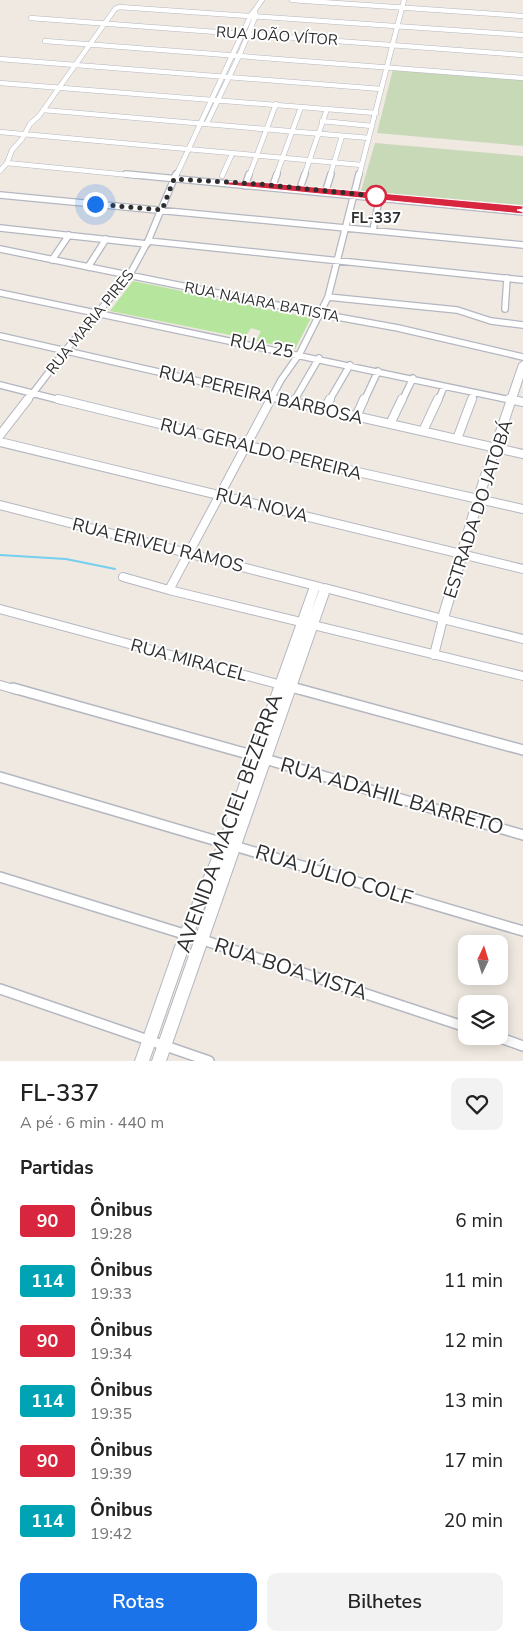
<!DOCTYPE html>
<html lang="pt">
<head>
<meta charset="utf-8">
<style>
  body { margin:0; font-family:"Nunito Sans",sans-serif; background:#f2f2f2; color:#222; height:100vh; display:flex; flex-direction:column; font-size:19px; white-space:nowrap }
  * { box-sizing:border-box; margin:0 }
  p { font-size:16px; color:#767676 }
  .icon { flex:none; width:28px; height:28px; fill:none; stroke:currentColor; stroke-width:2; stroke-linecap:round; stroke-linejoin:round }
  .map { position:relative; height:1061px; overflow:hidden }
  .details { display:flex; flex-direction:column; background:#fff; flex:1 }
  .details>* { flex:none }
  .badge { padding:0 10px; border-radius:4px; font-size:18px; line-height:32px }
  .needle { width:32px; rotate:4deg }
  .tools { position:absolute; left:458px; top:935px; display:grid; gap:10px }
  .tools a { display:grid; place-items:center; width:50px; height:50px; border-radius:10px; background:#fff; box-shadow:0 2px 12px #0003; font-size:25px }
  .you { position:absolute; width:25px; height:25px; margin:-12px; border:4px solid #fff; border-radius:50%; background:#1a73e8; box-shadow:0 0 0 8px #1a73e833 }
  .map>.badge { position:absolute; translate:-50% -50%; box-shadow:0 0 0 2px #fff }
  h2 { padding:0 20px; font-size:19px; line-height:45px }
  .round { display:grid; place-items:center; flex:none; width:52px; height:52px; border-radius:10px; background:#f2f2f2 }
  .summary { display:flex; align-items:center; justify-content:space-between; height:85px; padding:0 20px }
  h1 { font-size:24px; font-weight:600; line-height:38px }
  .button { display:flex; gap:10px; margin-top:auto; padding:10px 20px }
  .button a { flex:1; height:58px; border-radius:10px; background:#1a73e8; color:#fff; font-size:20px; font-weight:600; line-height:58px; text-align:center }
  .button a+a { background:#f2f2f2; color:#222 }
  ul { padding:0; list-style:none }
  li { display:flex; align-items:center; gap:15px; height:60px; padding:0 20px }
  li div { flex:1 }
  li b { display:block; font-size:19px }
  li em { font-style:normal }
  li .badge { min-width:55px; font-weight:700; text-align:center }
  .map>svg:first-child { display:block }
</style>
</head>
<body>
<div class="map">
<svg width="523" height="1061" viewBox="0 0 523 1061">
  <rect width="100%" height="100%" fill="#efe9e1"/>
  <path fill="#b6e59e" d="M 133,281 L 311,318 L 295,349 L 256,341 L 261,331 L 251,328 L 245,338 L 110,311 Z"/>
  <path fill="#c8d9b8" d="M 393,69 L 523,79 L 523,146 L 377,133 Z
    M 375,143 L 523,156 L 523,205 L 361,191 Z"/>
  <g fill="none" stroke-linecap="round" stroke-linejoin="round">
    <path stroke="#75cff0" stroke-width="2" d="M 0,555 L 66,559 L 115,569"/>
    <defs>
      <path id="street-far3" d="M 292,0 L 523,16
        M 31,18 L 523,55
        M 45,41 L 523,78
        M 0,59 L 381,89
        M 0,83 L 376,113
        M 43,110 L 369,138
        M 322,121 L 372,126
        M 207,123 L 240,54 L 256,15 L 255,12
        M 0,132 L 362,165
        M 7,163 L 139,176
        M 0,171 L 7,163 L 12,150 L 22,139 L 30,124 L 39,116 L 115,9 L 119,7 L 523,35
        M 176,176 L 251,15 L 262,0
        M 222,176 L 232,154
        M 249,176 L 276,104
        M 276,176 L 301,107
        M 304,176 L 327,109
        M 330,176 L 342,136
        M 359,176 L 404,0"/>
      <path id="street-far2" d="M 126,174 L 523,212
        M 273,185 L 277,174
        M 245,186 L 249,174
        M 300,188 L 305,174
        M 326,190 L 331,174
        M 0,195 L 523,245
        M 0,228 L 147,244
        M 373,230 L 379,200
        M 148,241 L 523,280
        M 0,249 L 321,314 L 398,328 L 523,357
        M 52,260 L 69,235
        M 88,267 L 106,239
        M 0,293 L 515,401
        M 328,297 L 457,310 L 491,321 L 523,325
        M 505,309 L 507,278
        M 0,336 L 286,401
        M 0,385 L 63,401
        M 27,401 L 65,351 L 129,276 L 148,241 L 176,174
        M 270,401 L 281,380 L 300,353 L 328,297 L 359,174
        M 294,401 L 319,358
        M 329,401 L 350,365
        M 364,401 L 378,371
        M 402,401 L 413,378
        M 438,401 L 444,387
        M 471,401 L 474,393"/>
      <path id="street-far1" d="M 58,399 L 331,466 L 523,509
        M 280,399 L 523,454
        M 509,399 L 523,402
        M 293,403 L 295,399
        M 324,410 L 330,399
        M 356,417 L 364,399
        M 390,424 L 402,399
        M 423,431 L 438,399
        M 0,435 L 28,399
        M 457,439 L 472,399
        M 0,442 L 523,569
        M 0,505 L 320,587
        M 123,577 L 169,590 L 523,676
        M 169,590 L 271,399
        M 0,609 L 300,690
        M 434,655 L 443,619 L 523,639
        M 0,685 L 17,690"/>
      <path id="street" d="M 13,688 L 255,756 L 523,835
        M 295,688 L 523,750
        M 0,777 L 523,931
        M 0,877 L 200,939 L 466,1027
        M 0,989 L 209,1061
        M 495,1036 L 523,1046"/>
      <path id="secondary" d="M 523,361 L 523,378 L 486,490 L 447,622 L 443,623 L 329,593 L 166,1061 L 152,1061 L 218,873 L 193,935 L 149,1061 L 135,1061 L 179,935 L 219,842 L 310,586 L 311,583 L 319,583 L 320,586 L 311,613 L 320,588 L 321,585 L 325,584 L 439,614 L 476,490 L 519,364 Z"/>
    </defs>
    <use href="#street-far3" stroke="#b4b7c1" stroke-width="5.5"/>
    <use href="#street-far2" stroke="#b4b7c1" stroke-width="8"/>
    <use href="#street-far1" stroke="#b4b7c1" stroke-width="10"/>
    <use href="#street" stroke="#b4b7c1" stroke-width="12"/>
    <use href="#secondary" stroke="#b4b7c1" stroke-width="2"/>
    <use href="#street-far3" stroke="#fff" stroke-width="4.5"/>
    <use href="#street-far2" stroke="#fff" stroke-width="5.5"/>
    <use href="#street-far1" stroke="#fff" stroke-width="8"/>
    <use href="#street" stroke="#fff" stroke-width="9"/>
    <use href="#secondary" fill="#fff" fill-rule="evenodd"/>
  </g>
  <path fill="#d7263d" stroke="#fff" d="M 227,182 L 259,182 L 523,206 L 523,209 L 517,210 L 523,212 L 523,214 L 229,185 L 227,185 Z"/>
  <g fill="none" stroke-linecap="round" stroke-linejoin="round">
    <path stroke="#2e2e2e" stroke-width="5" stroke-dasharray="0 9" d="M 95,204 L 162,210 L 174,179 L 259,184 L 376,196"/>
  </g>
  <circle fill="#fff" stroke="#d7263d" stroke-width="2.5" cx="376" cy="196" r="10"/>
  <g text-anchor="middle" stroke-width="4" stroke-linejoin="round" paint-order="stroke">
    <g font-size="15" fill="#2e2e2e" stroke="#fff">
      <text transform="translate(277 36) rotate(4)" y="5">RUA JOÃO VÍTOR</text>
      <text transform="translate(262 302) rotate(11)" y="5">RUA NAIARA BATISTA</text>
      <text transform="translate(90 322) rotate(-51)" y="5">RUA MARIA PIRES</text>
    </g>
    <g font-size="15" font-weight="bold" fill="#2e2e2e" stroke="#fff">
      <text x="376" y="223">FL-337</text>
    </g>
    <g font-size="18" fill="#2e2e2e" stroke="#fff">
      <text transform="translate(262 346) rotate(11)" y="6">RUA 25</text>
      <text transform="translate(261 395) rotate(13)" y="6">RUA PEREIRA BARBOSA</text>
      <text transform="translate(261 449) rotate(14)" y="6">RUA GERALDO PEREIRA</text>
      <text transform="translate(262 505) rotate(14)" y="6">RUA NOVA</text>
      <text transform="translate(478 509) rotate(-72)" y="6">ESTRADA DO JATOBÁ</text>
      <text transform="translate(158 545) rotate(14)" y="6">RUA ERIVEU RAMOS</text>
      <text transform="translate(189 660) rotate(15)" y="6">RUA MIRACEL</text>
    </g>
    <g font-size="21" fill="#2e2e2e" stroke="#fff">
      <text transform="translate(392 796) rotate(16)" y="7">RUA ADAHIL BARRETO</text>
      <text transform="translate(229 823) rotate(-70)" y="7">AVENIDA MACIEL BEZERRA</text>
      <text transform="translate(334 875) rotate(17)" y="7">RUA JÚLIO COLF</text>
      <text transform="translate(291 969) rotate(18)" y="7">RUA BOA VISTA</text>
    </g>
  </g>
</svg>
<div class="tools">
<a><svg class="needle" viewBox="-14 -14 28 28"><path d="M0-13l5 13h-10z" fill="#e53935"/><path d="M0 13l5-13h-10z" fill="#767676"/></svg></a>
<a><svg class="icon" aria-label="layers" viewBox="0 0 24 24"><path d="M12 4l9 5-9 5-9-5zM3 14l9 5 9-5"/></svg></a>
</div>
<div class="you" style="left:95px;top:204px"></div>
</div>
<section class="details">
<div class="summary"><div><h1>FL-337</h1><p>A pé · 6 min · 440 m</p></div><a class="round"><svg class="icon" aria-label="heart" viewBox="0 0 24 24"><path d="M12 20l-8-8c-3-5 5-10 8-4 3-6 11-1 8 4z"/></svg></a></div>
<h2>Partidas</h2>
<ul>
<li><span class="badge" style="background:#d7263d;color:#fff">90</span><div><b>Ônibus</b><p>19:28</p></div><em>6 min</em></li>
<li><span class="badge" style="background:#00a3b4;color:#fff">114</span><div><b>Ônibus</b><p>19:33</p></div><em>11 min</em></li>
<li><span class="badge" style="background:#d7263d;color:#fff">90</span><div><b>Ônibus</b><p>19:34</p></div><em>12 min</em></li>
<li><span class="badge" style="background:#00a3b4;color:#fff">114</span><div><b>Ônibus</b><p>19:35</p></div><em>13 min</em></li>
<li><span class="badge" style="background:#d7263d;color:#fff">90</span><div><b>Ônibus</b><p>19:39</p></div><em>17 min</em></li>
<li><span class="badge" style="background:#00a3b4;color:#fff">114</span><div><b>Ônibus</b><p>19:42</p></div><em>20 min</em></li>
</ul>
<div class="button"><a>Rotas</a><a>Bilhetes</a></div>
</section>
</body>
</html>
